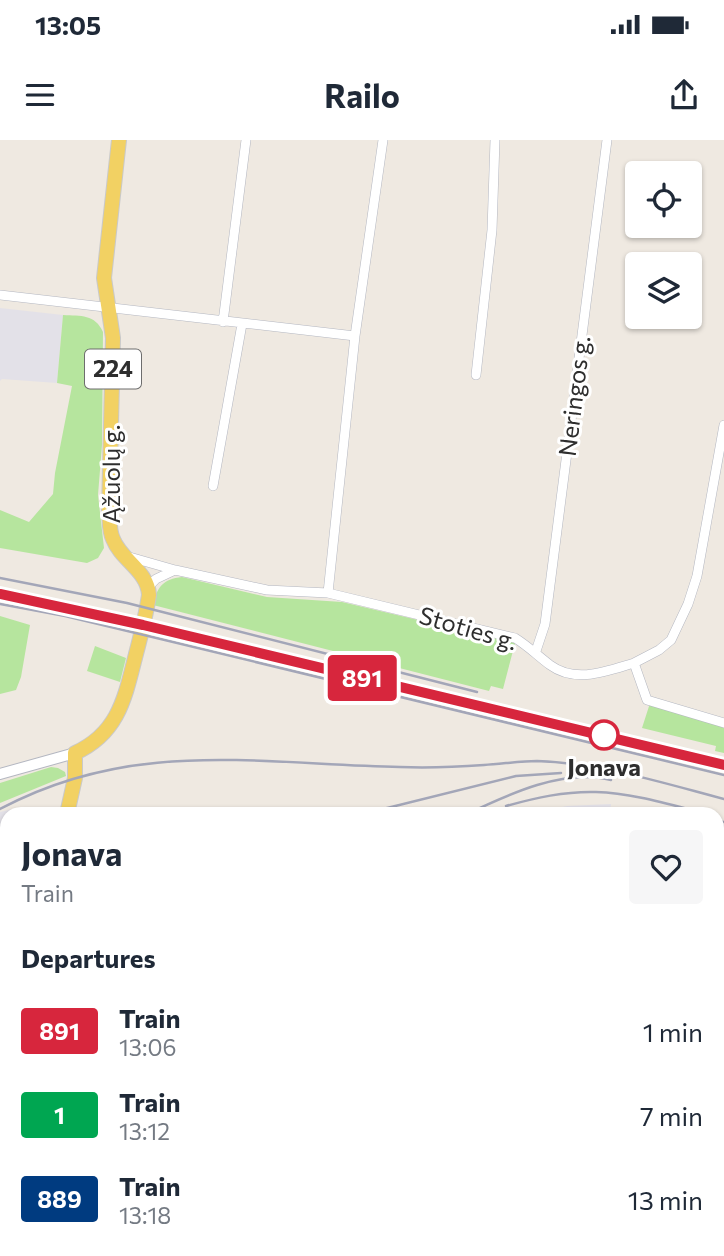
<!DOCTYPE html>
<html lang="en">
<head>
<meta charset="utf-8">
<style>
  body { margin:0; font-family:Commissioner,sans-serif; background:#f6f6f7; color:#1f2937; height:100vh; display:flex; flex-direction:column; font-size:26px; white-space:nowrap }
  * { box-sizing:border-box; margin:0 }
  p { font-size:23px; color:#747a83 }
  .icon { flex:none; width:38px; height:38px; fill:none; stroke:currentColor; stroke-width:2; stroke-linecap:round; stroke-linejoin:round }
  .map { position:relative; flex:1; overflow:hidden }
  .sheet { position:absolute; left:0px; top:667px; width:724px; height:450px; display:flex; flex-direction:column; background:#fff; border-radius:21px 21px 0 0; box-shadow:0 2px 5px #0004 }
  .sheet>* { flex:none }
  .badge { padding:0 14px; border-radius:5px; font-size:24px; line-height:46px }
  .buttons { position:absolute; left:625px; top:21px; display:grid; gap:14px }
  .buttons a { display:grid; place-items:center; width:77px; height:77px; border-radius:7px; background:#fff; box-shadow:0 2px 5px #0004; font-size:35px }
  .map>.badge { position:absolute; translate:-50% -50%; box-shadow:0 0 0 4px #fff }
  h2 { padding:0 21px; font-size:26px; line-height:63px }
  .round { display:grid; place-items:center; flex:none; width:74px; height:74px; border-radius:7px; background:#f6f6f7 }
  .headline { display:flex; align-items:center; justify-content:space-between; height:119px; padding:0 21px }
  h1 { font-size:33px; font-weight:700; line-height:52px }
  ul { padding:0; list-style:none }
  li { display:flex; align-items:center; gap:21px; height:84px; padding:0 21px }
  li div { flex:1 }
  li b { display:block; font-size:26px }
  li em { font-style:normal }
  li .badge { min-width:77px; font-weight:700; text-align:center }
  .status { display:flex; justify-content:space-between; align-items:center; height:49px; padding:0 35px; background:#fff; direction:ltr }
  .status svg { height:19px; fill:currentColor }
  header { display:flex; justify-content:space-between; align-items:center; height:91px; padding:0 21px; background:#fff; font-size:32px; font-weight:700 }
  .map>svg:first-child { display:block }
</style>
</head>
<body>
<div class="status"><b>13:05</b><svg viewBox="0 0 49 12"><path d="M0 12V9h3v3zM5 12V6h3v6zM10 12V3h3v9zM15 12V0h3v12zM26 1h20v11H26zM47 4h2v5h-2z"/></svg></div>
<header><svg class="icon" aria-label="menu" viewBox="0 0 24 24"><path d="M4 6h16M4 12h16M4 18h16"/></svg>Railo<svg class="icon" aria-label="share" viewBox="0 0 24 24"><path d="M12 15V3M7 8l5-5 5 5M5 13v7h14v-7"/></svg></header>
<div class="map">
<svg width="724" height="1116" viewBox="0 0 724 1116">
  <rect width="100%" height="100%" fill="#efe9e1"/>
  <path fill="#e3e1e8" d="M 0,168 L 63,175 L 57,243 L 2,239 L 0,241 Z
    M 611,664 L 610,674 L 530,674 L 567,666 Z
    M 21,667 L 23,674 L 7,674 L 7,1110 L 718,1110 L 718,684 L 724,685 L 724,1116 L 0,1116 L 0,672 Z"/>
  <path fill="#b6e59e" d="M 63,175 C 81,176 95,174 103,192 L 102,305 L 98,355 L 104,408 L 98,418 L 87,423 L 0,408 L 0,370 L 29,382 L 53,354 L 55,333 L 72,246 L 57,243 Z
    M 182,437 L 267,457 L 342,462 L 515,503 L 503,549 L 491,546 L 489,551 L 153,465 C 157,447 163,439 182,437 Z
    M 0,476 L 30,485 L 21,537 L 16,550 L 0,554 Z
    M 95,506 L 126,518 L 120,542 L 87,531 Z
    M 651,560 L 724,580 L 724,613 L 715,611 L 716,606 L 642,588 Z
    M 51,627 L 58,628 L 65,632 L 66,636 L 0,663 L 0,643 Z"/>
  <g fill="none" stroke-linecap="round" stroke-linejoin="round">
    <defs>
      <path id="minor" d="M 0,155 L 355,196
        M 223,182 L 246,0
        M 476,235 L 492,90 L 495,0
        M 213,346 L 242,184
        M 126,416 L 175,430
        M 148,447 L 156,439 L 175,430 L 267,450 L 328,453 L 515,498 C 528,506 538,516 550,525 C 576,544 607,531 634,523 L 647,560 L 724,583
        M 328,453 L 355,196 L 383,0
        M 536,511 L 545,484 L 607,0
        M 634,523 L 659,510 L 671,500 L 688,464 L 697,436 L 724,285
        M 718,721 L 724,722
        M 0,1098 L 7,1090"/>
      <path id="tertiary" d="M 0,634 L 75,613"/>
      <path id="primary" d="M 67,674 L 75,638 L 75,613 C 119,593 125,557 136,514 C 141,495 146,475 149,455 C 148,431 121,420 113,399 C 109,391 110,381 109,372 L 113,198 L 104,138 L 119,0
        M 356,1110 L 363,1116"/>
    </defs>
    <use href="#minor" stroke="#b4b7c1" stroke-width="10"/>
    <use href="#tertiary" stroke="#b4b7c1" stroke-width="12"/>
    <use href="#primary" stroke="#c9c9c9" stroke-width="16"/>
    <use href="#minor" stroke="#fff" stroke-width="9"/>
    <use href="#tertiary" stroke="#fff" stroke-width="10"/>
    <use href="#primary" stroke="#f2d163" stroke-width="14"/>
    <path stroke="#a3a6b8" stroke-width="2.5" d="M 0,438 L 127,463 L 477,552
      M 0,464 L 65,476 L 724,635
      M 120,479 L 205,500
      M 399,546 L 724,625
      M 506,666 C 535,658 565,651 596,652 C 633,653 671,665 707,674
      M 0,669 C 133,598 257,624 400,627 C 428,628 456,627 484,625 C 502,624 520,621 537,621 C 600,623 663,643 724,659
      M 363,674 L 516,636 L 561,633
      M 467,674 C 509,654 564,628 611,640
      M 631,674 L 672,671
      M 718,681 L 724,682
      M 715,1116 L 724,1107"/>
  </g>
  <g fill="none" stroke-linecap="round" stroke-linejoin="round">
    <defs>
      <path id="line" d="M 0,454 L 143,485 L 724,625"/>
    </defs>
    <use href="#line" stroke="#fff" stroke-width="16"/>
    <use href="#line" stroke="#d7263d" stroke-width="10"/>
  </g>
  <circle fill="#fff" stroke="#d7263d" stroke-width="3.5" cx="604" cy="595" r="14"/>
  <g text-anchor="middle" stroke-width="6" stroke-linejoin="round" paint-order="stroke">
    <rect fill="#fff" stroke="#6d6d6d" stroke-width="2" x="85" y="209.5" width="56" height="39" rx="5"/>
    <g font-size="23" font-weight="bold" fill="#2e2e2e">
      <text x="113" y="237">224</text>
    </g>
    <g font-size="24" fill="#2e2e2e" stroke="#fff">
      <text transform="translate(575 256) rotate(-83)" y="8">Neringos g.</text>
      <text transform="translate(112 334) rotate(-90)" y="8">Ąžuolų g.</text>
      <text transform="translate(468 489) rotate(16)" y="8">Stoties g.</text>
    </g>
    <g font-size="24" font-weight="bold" fill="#2e2e2e" stroke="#fff">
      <text x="604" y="636">Jonava</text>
    </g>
  </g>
</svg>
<div class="buttons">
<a><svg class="icon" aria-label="locate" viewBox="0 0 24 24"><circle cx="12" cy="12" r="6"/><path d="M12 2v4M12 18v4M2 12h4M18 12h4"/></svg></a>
<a><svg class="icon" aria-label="layers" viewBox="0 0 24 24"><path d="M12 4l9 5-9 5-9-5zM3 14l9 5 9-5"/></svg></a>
</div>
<b class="badge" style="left:362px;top:538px;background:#d7263d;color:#fff">891</b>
<section class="sheet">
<div class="headline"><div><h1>Jonava</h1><p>Train</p></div><a class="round"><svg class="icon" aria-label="heart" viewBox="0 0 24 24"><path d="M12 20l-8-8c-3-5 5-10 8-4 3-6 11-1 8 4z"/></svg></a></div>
<h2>Departures</h2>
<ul>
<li><span class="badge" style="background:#d7263d;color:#fff">891</span><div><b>Train</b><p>13:06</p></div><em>1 min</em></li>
<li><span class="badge" style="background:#00a651;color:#fff">1</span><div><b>Train</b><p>13:12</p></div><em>7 min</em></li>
<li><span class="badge" style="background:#003b80;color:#fff">889</span><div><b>Train</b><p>13:18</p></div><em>13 min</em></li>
</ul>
</section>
</div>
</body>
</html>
